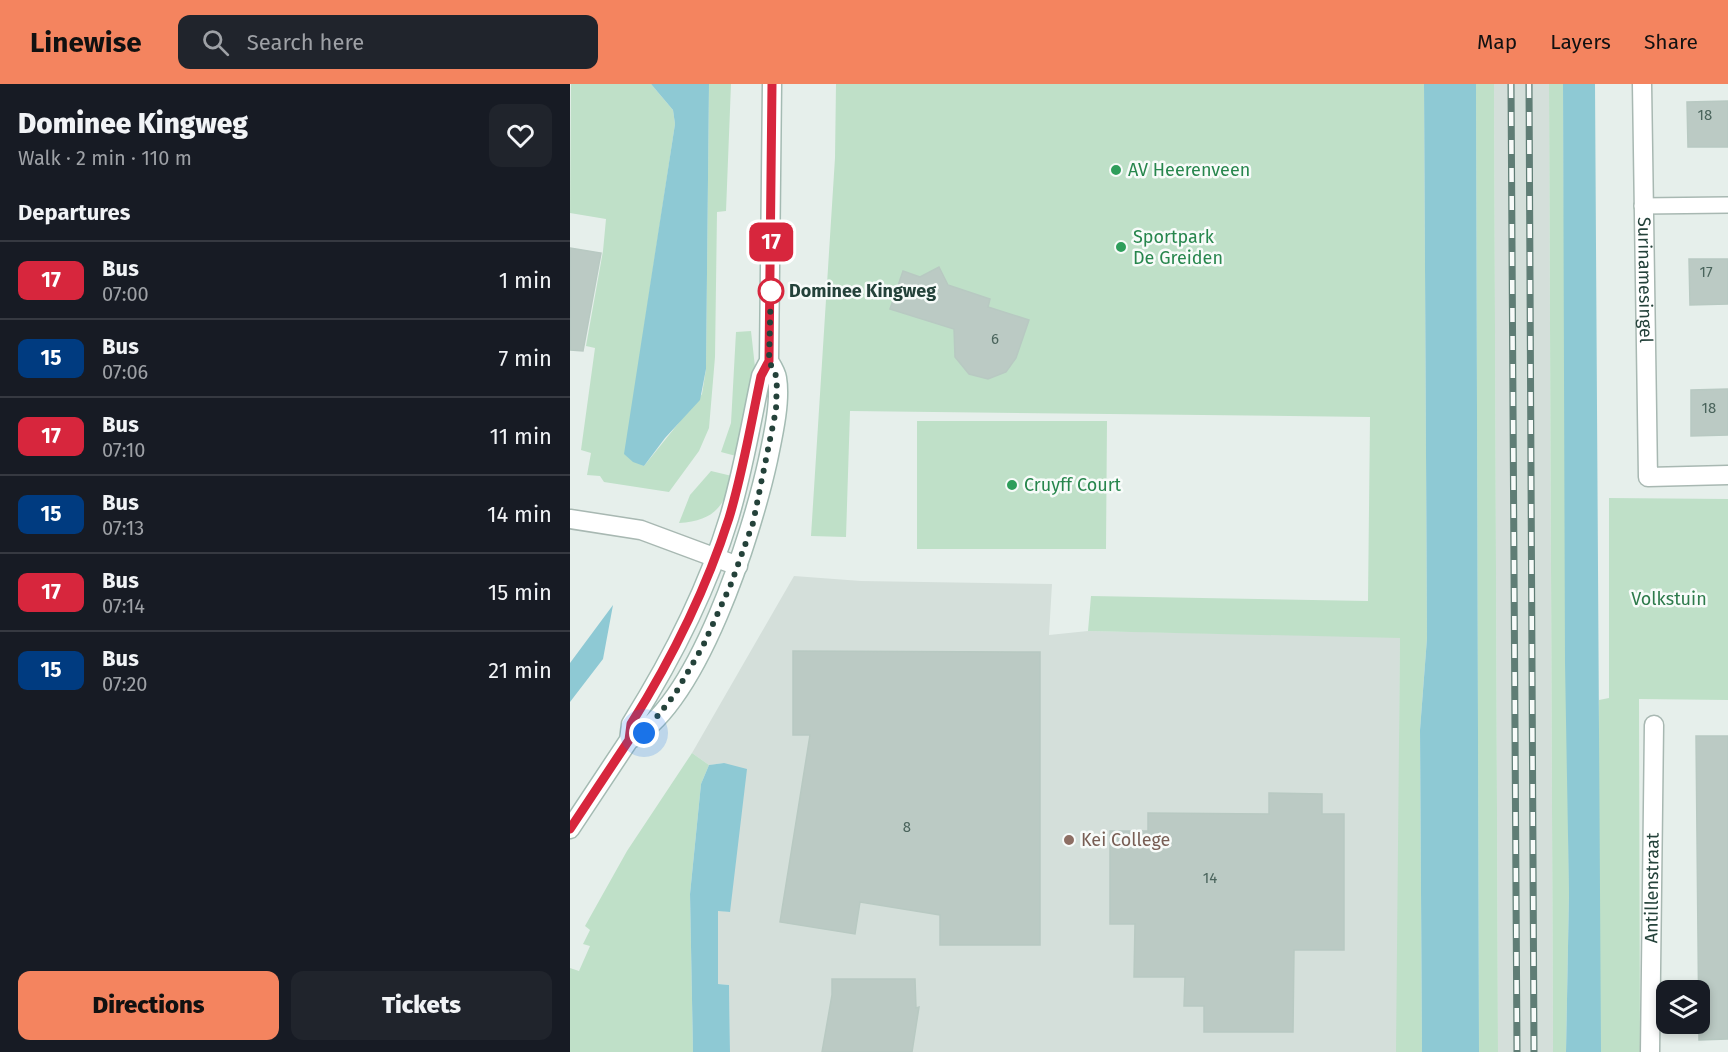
<!DOCTYPE html>
<html lang="en">
<head>
<meta charset="utf-8">
<style>
  body { margin:0; font-family:"Fira Sans",sans-serif; background:#20242c; color:#f1f3f6; height:100vh; display:flex; flex-direction:column; font-size:22px; white-space:nowrap }
  * { box-sizing:border-box; margin:0 }
  p { font-size:20px; color:#9ea1a6 }
  .icon { flex:none; width:33px; height:33px; fill:none; stroke:currentColor; stroke-width:2; stroke-linecap:round; stroke-linejoin:round }
  .map { position:relative; flex:1; overflow:hidden }
  .sheet { display:flex; flex-direction:column; background:#171b24; width:570px }
  .sheet>* { flex:none }
  .badge { padding:0 12px; border-radius:9px; font-size:21px; line-height:39px }
  .fabs { position:absolute; left:1086px; top:896px; display:grid; gap:12px }
  .fabs a { display:grid; place-items:center; width:54px; height:54px; border-radius:12px; background:#171b24; box-shadow:0 3px 9px #0003; font-size:30px }
  .you { position:absolute; width:30px; height:30px; margin:-15px; border:4px solid #fff; border-radius:50%; background:#1a73e8; box-shadow:0 0 0 9px #1a73e833 }
  .map>.badge { position:absolute; translate:-50% -50%; box-shadow:0 0 0 3px #fff }
  h2 { padding:0 18px; font-size:22px; line-height:54px }
  .round { display:grid; place-items:center; flex:none; width:63px; height:63px; border-radius:12px; background:#20242c }
  .head { display:flex; align-items:center; justify-content:space-between; height:102px; padding:0 18px }
  h1 { font-size:28px; font-weight:800; line-height:45px }
  .primary-button { display:flex; gap:12px; margin-top:auto; padding:12px 18px }
  .primary-button a { flex:1; height:69px; border-radius:12px; background:#f4845f; color:#111; font-size:24px; font-weight:800; line-height:69px; text-align:center }
  .primary-button a+a { background:#20242c; color:#f1f3f6 }
  ul { padding:0; list-style:none }
  li { display:flex; align-items:center; gap:18px; height:78px; padding:0 18px; border-top:2px solid #363941 }
  li div { flex:1 }
  li b { display:block; font-size:22px }
  li em { font-style:normal }
  li .badge { min-width:66px; font-weight:700; text-align:center }
  header { display:flex; align-items:center; gap:36px; box-sizing:border-box; height:84px; padding:0 30px; background:#f4845f; color:#111 }
  header strong { font-size:28px }
  nav { display:flex; gap:33px; margin-inline-start:auto; font-size:21px }
  .search { width:420px; height:54px; background:#20242c; display:flex; align-items:center; gap:15px; box-sizing:border-box; padding:0 21px; border-radius:12px; color:#9ea1a6; font-size:22px }
  main { display:flex; flex:1; min-height:0 }
  .map>svg:first-child { display:block }
</style>
</head>
<body>
<header>
<strong>Linewise</strong>
<div class="search"><svg class="icon" aria-label="search" viewBox="0 0 24 24"><circle cx="10" cy="10" r="6"/><path d="M15 15l6 6"/></svg>Search here</div>
<nav><a>Map</a><a>Layers</a><a>Share</a></nav>
</header>
<main>
<section class="sheet">
<div class="head"><div><h1>Dominee Kingweg</h1><p>Walk · 2 min · 110 m</p></div><a class="round"><svg class="icon" aria-label="heart" viewBox="0 0 24 24"><path d="M12 20l-8-8c-3-5 5-10 8-4 3-6 11-1 8 4z"/></svg></a></div>
<h2>Departures</h2>
<ul>
<li><span class="badge" style="background:#d7263d;color:#fff">17</span><div><b>Bus</b><p>07:00</p></div><em>1 min</em></li>
<li><span class="badge" style="background:#003b80;color:#fff">15</span><div><b>Bus</b><p>07:06</p></div><em>7 min</em></li>
<li><span class="badge" style="background:#d7263d;color:#fff">17</span><div><b>Bus</b><p>07:10</p></div><em>11 min</em></li>
<li><span class="badge" style="background:#003b80;color:#fff">15</span><div><b>Bus</b><p>07:13</p></div><em>14 min</em></li>
<li><span class="badge" style="background:#d7263d;color:#fff">17</span><div><b>Bus</b><p>07:14</p></div><em>15 min</em></li>
<li><span class="badge" style="background:#003b80;color:#fff">15</span><div><b>Bus</b><p>07:20</p></div><em>21 min</em></li>
</ul>
<div class="primary-button"><a>Directions</a><a>Tickets</a></div>
</section>
<div class="map">
<svg width="1158" height="968" viewBox="0 0 1158 968">
  <rect width="100%" height="100%" fill="#e6efeb"/>
  <path fill="#d4dfda" d="M 924,0 L 979,0 L 983,968 L 928,968 Z
    M 224,492 L 291,497 L 482,500 L 479,551 L 518,547 L 830,553 L 828,968 L 160,968 L 159,901 L 148,900 L 148,826 L 159,828 L 154,679 L 139,681 L 122,669 Z"/>
  <path fill="#bfe0c8" d="M 1,0 L 81,0 L 103,26 L 105,40 L 55,370 L 74,382 L 132,310 L 136,285 L 139,0 L 161,0 L 156,127 L 147,128 L 145,273 L 139,344 L 129,367 L 99,408 L 34,398 L 30,392 L 17,391 L 21,369 L 11,366 L 25,264 L 16,262 L 33,167 L 36,135 L 0,129 Z
    M 266,0 L 854,0 L 857,554 L 850,646 L 852,968 L 826,968 L 830,554 L 518,547 L 521,512 L 798,517 L 800,333 L 280,327 L 276,453 L 241,452 L 265,74 Z
    M 906,0 L 924,0 L 928,968 L 909,968 Z
    M 979,0 L 993,0 L 999,809 L 996,968 L 983,968 Z
    M 181,247 L 185,283 L 166,372 L 151,368 L 161,339 L 166,248 Z
    M 347,337 L 537,337 L 536,465 L 347,465 Z
    M 141,387 L 162,392 C 155,424 142,437 109,439 L 120,411 Z
    M 1039,414 L 1158,415 L 1158,616 L 1069,615 L 1070,968 L 1027,968 L 1029,616 L 1039,614 Z
    M 122,669 L 139,681 L 131,700 L 120,810 L 123,968 L 0,968 L 0,884 L 9,887 L 20,862 L 13,860 L 20,846 L 15,842 L 57,767 Z"/>
  <path fill="#8ec9d4" d="M 81,0 L 139,0 L 136,285 L 130,316 L 95,354 L 74,382 L 63,378 L 54,370 L 105,40 L 103,26 Z
    M 854,0 L 906,0 L 909,968 L 852,968 L 850,646 L 857,554 Z
    M 993,0 L 1025,0 L 1031,968 L 996,968 L 999,809 L 995,579 Z
    M 43,521 L 33,575 L 0,618 L 0,579 Z
    M 154,679 L 177,685 L 160,828 L 148,827 L 148,900 L 159,901 L 160,968 L 123,968 L 120,810 L 131,700 L 139,681 Z"/>
  <path fill="#bbcac4" stroke="#b8c9c2" stroke-width="1.5" d="M 1158,17 L 1158,63 L 1118,63 L 1117,18 Z
    M 0,164 L 31,169 L 13,267 L 0,266 Z
    M 1119,175 L 1158,175 L 1158,220 L 1120,221 Z
    M 369,183 L 378,201 L 420,215 L 418,223 L 459,236 L 446,274 L 436,288 L 418,295 L 399,290 L 385,273 L 384,245 L 320,225 L 333,187 L 350,193 Z
    M 1158,305 L 1158,351 L 1121,352 L 1121,306 Z
    M 223,567 L 470,568 L 470,861 L 370,861 L 370,831 L 290,818 L 285,850 L 210,838 L 240,651 L 223,651 Z
    M 1126,652 L 1158,652 L 1158,955 L 1129,956 Z
    M 699,709 L 752,710 L 752,730 L 774,730 L 774,866 L 724,866 L 723,948 L 634,948 L 634,922 L 614,922 L 615,893 L 564,893 L 565,840 L 540,840 L 540,747 L 578,747 L 578,729 L 699,730 Z
    M 262,895 L 345,895 L 346,924 L 349,923 L 342,968 L 252,968 L 262,911 Z"/>
  <g fill="none" stroke-linecap="round" stroke-linejoin="round">
    <defs>
      <path id="service" d="M 1072,122 L 1158,121"/>
      <g id="minor">
        <path id="s1" d="M 1072,0 L 1078,393 L 1158,391"/>
        <path d="M 0,435 L 71,446 L 168,482"/>
        <path id="s2" d="M 1080,968 L 1084,641"/>
      </g>
      <path id="secondary" d="M 59,656 C 128,622 182,449 198,376 C 203,352 211,317 207,294 C 206,288 202,282 199,277 L 202,0
        M 0,745 L 59,656 L 61,640 C 101,576 137,506 159,434 C 173,388 181,339 191,292 L 199,277"/>
    </defs>
    <use href="#service" stroke="#a8b8b2" stroke-width="18"/>
    <use href="#minor" stroke="#a8b8b2" stroke-width="21"/>
    <use href="#secondary" stroke="#a4bbb3" stroke-width="21"/>
    <use href="#service" stroke="#fff" stroke-width="15"/>
    <use href="#minor" stroke="#fff" stroke-width="18"/>
    <use href="#secondary" stroke="#fff" stroke-width="18"/>
    <defs>
      <path id="rail" d="M 941,0 L 947,968
        M 959,0 L 964,968"/>
    </defs>
    <use href="#rail" stroke="#5f7d75" stroke-width="7"/>
    <use href="#rail" stroke="#f7fbf9" stroke-width="4.5" stroke-dasharray="14" stroke-linecap="butt"/>
  </g>
  <g fill="none" stroke-linecap="round" stroke-linejoin="round">
    <defs>
      <path id="line" d="M 0,745 L 59,656 L 61,640 C 101,576 136,506 159,434 C 173,388 181,339 191,292 L 199,277 L 202,0"/>
    </defs>
    <use href="#line" stroke="#fff" stroke-width="14"/>
    <use href="#line" stroke="#d7263d" stroke-width="9"/>
    <path stroke="#24423a" stroke-width="6" stroke-dasharray="0 10.8" d="M 74,649 L 105,610 L 133,562 L 161,500 L 183,439 L 206,326 L 207,294 L 199,277 L 201,201 L 201,207"/>
  </g>
  <g fill="#2e9e5b" stroke="#f7fbf9" stroke-width="2">
    <circle cx="546" cy="86" r="6"/>
    <circle cx="551" cy="163" r="6"/>
    <circle cx="442" cy="401" r="6"/>
  </g>
  <circle fill="#fff" stroke="#d7263d" stroke-width="3" cx="201" cy="207" r="12"/>
  <circle fill="#8d6e63" stroke="#f7fbf9" stroke-width="2" cx="499" cy="756" r="6"/>
  <g text-anchor="middle" stroke-width="5" stroke-linejoin="round" paint-order="stroke">
    <g font-size="15" fill="#4a645c">
      <text x="1135" y="36">18</text>
      <text x="1136" y="193">17</text>
      <text x="425" y="260">6</text>
      <text x="1139" y="329">18</text>
      <text x="337" y="748">8</text>
      <text x="640" y="799">14</text>
    </g>
    <g font-size="18" fill="#27864d" stroke="#f7fbf9" text-anchor="start">
      <text x="558" y="92">AV Heerenveen</text>
      <text x="563" y="159">Sportpark<tspan x="563" dy="21">De Greiden</tspan></text>
      <text x="454" y="407">Cruyff Court</text>
    </g>
    <g font-size="18" fill="#24423a" stroke="#f7fbf9">
      <text dy="6" stroke="none"><textPath href="#s1" startOffset="196">Surinamesingel</textPath></text>
      <text dy="6" stroke="none"><textPath href="#s2" startOffset="164">Antillenstraat</textPath></text>
    </g>
    <g font-size="18" font-weight="bold" fill="#24423a" stroke="#f7fbf9" text-anchor="start">
      <text x="219" y="213">Dominee Kingweg</text>
    </g>
    <g font-size="18" fill="#2d7a4b" stroke="#f7fbf9">
      <text x="1099" y="521">Volkstuin</text>
    </g>
    <g font-size="18" fill="#785e54" stroke="#f7fbf9" text-anchor="start">
      <text x="511" y="762">Kei College</text>
    </g>
  </g>
</svg>
<div class="fabs">
<a><svg class="icon" aria-label="layers" viewBox="0 0 24 24"><path d="M12 4l9 5-9 5-9-5zM3 14l9 5 9-5"/></svg></a>
</div>
<div class="you" style="left:74px;top:649px"></div>
<b class="badge" style="left:201px;top:158px;background:#d7263d;color:#fff">17</b>
</div>
</main>
</body>
</html>
